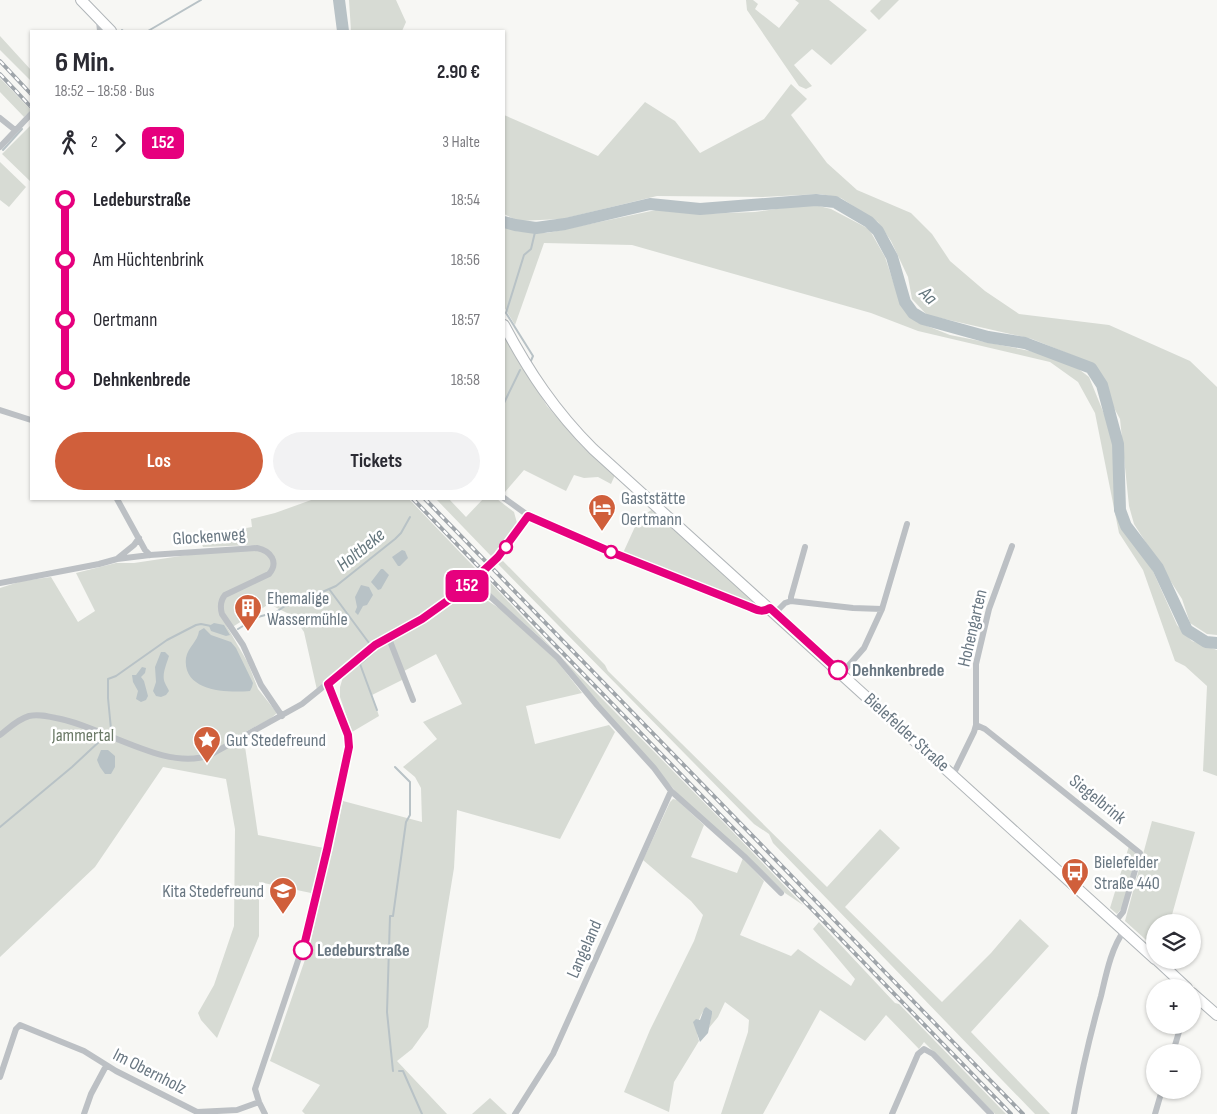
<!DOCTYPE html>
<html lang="de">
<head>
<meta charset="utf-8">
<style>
  body { margin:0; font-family:"Sofia Sans Condensed",sans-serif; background:#f2f2f3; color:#2b2b33; height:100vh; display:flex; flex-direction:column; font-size:19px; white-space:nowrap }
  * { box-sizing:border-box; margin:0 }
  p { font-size:16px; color:#7c7c81 }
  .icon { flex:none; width:28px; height:28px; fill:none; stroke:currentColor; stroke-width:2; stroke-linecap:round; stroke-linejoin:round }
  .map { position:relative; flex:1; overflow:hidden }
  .sheet { position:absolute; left:30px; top:30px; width:475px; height:470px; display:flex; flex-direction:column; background:#fff; border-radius:0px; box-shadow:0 1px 4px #0004 }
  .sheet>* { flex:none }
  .badge { padding:0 10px; border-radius:8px; font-size:18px; line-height:32px }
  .buttons { position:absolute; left:1146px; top:914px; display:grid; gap:10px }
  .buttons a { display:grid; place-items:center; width:55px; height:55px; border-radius:50%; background:#fff; box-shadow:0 1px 4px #0004; font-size:25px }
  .map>.badge { position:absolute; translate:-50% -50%; box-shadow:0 0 0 2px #fff }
  .legs { display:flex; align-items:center; gap:8px; height:55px; padding:0 25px; font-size:16px }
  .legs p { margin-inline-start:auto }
  .overview { display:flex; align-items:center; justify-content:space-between; height:85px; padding:0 25px }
  h1 { font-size:28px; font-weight:700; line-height:38px }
  .cta { display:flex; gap:10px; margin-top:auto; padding:10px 25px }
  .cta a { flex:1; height:58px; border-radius:30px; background:#d05f3b; color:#fff; font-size:20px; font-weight:700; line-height:58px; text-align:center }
  .cta a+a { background:#f2f2f3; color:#2b2b33 }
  ul { padding:0 25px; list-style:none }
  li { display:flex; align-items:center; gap:18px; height:60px; font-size:19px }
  li i { display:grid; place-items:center; width:8px; height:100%; margin:0 6px; background:currentColor }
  li i::after { content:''; width:12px; height:12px; margin:-6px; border:4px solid; border-radius:50%; background:#fff }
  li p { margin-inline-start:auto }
  li:first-child i { background:linear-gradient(#0000 50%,currentColor 0) }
  li:last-child i { background:linear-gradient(currentColor 50%,#0000 0) }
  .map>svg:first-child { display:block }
</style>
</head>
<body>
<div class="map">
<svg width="1217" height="1114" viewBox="0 0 1217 1114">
  <rect width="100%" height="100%" fill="#f7f7f4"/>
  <path fill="#d7dbd4" d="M 349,0 L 396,0 L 406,22 L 402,31 L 351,31 Z
    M 746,0 L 753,0 L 758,4 L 755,9 L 779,28 L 799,3 L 795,0 L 829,0 L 867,30 L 831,65 L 812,49 L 794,65 L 812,86 L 806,89 L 799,86 L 747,10 Z
    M 881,0 L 899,0 L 879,20 L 870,11 Z
    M 0,36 L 31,70 L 31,81 L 0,50 Z
    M 0,78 L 31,110 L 24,117 L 0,92 Z
    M 791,84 L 807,99 L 791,115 L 827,163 L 857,190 L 911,213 L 932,234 L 950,261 L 985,291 L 1019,314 L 1109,325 L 1190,361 L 1217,387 L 1217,635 L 1207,634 L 1190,623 L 1182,599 L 1134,524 L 1129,506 L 1120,419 L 1089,362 L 1032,339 L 927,315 L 912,299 L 908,277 L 891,241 L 878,222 L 841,198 L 820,194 L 763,197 L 657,196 L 562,219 L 518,221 L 504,214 L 504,115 L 598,156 L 645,102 L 675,121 L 700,153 L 764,119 Z
    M 31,125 L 31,182 L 2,154 Z
    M 0,162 L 26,187 L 9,207 L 0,200 Z
    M 811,204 L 831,209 L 869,229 L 885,257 L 901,305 L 917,322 L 950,335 L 1040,353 L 1076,367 L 1089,377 L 1111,431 L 1120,521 L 1152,569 L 1177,625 L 1192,641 L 1217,650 L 1217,776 L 1203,771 L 1207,686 L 1185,666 L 1175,661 L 1143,570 L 1119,533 L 1095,413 L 1078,382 L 1050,362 L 918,331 L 871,313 L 632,245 L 544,243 L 515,325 L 504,307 L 504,225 L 516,231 L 547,233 L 656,210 L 698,214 L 755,212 Z
    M 504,335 L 547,406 L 583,447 L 615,475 L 611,484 L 598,477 L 584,478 L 574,475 L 566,491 L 524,470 L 505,492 L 504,491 Z
    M 314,499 L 409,499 L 476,569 L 473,572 L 473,578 L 452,596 L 421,616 L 388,634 L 362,652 L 317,690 L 304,632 L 293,616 L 269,604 L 234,626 L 226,625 L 248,663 L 258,689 L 277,713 L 270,719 L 243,733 L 258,835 L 324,848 L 311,893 L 259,882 L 259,936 L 217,1038 L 201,1020 L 198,1013 L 214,985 L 234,926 L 235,829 L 226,779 L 163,767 L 95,867 L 0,957 L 0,588 L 22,581 L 51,577 L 78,622 L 95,611 L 76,573 L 116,563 L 134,563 L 254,545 L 203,547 L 199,536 L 252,527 L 251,519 L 275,513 Z
    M 436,499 L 449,499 L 466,517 L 483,499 L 497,499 L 514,512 L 517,523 L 499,549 L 491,556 Z
    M 653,509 L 758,605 L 757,607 L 623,553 L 639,518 Z
    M 503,561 L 605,665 L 608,671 L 827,887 L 880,829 L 900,848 L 845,907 L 942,1002 L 991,953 L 1020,919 L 1049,946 L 971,1032 L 1050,1114 L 1035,1114 L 773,843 L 769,834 L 754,824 L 498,564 Z
    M 486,578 L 554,650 L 484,588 L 483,581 Z
    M 471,590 L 502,610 L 557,661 L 582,693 L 526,706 L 535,744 L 609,725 L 615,732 L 560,839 L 457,810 L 454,868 L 428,1027 L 412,1049 L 397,1061 L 447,1114 L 305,1114 L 302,1111 L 320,1085 L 270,1061 L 309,948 L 343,801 L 422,822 L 421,788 L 415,777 L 403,767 L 437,739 L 423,722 L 462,704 L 436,654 L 404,671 L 402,680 L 372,695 L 379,716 L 352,732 L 340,697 L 340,687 L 343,677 L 381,646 L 429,621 Z
    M 563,659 L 727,826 L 803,905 L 785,893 L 743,853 L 684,801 L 586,689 Z
    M 673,799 L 677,800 L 704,825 L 691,857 L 737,873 L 743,858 L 764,881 L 740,935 L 791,956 L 798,949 L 851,986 L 855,979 L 813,929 L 819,922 L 895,1003 L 899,1004 L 1006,1114 L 995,1114 L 924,1042 L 919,1049 L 886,1015 L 865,1041 L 820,1010 L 763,1114 L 721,1114 L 748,1032 L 749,1020 L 725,1002 L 718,1017 L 709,1028 L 712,1011 L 706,1008 C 698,1017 695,1029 699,1041 L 674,1082 L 669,1112 L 624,1092 L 650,1030 L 694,941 L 703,915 L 691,901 L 643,860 L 670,802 Z
    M 1152,821 L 1195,832 L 1170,922 L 1155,922 L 1155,948 L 1125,921 Z
    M 1129,846 L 1137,852 L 1122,908 L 1117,914 L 1110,908 Z
    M 490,1098 L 507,1114 L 472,1114 Z"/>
  <path fill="#b8c2c6" d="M 402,550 L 405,551 L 408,558 L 400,566 L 398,566 L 392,557 Z
    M 381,569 L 383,569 L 389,575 L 381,589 L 378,590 L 371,582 Z
    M 361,585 L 369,587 L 373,595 L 367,605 L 363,606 L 358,615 L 355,612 L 357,607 L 355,597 Z
    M 214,623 L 224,625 L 230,635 L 226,636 L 211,631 L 209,626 Z
    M 204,628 L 211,635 L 231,642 L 236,648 L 253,683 L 252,687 L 250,691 C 228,693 182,692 186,658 C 188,647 198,641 199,631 Z
    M 161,652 L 165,652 L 169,656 C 167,663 161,675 165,683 C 166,686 168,688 169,691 L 166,695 L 161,697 L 156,696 L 153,691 L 156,682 L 155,667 Z
    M 142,667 L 146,668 L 145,673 L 141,677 L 144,681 L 148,696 L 146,700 L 141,702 L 136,699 L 138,691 L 133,682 L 132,675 L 136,675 Z
    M 101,750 L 108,750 L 115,756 L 115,767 L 111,774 L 105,774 L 100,767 L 97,760 Z
    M 706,1007 L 712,1011 L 712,1014 L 708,1033 L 700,1042 L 693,1022 L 696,1019 L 700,1020 L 704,1009 Z"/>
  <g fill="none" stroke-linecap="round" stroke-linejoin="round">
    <path stroke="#b8c2c6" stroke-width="2" d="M 122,30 L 123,31
      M 148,31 L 201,0
      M 3,150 L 22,129
      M 530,363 L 533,356 L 506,313 L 524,255 L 531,249 L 536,228
      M 504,403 L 520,370
      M 329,589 L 369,643
      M 238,629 L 258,617 L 276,612 L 285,606 L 304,600 L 336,586 L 395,539 L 401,533 L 410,517
      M 375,651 L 360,664 L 377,710
      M 111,729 L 108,698 L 108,679 L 116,676 L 167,640 L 196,625 L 201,624 L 211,626
      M 0,827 L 72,767 L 102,739
      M 393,1071 L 387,1012 L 390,916 L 393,916 L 406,822 L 410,815 L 410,782 L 395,767
      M 399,1071 L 403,1071 L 422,1114"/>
    <path stroke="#b8c2c6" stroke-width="12" d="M 339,0 L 343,31
      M 504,222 L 515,225 L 536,228 L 565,224 L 650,204 L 700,209 L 816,200 L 835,202 L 869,222 L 878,231 L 892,257 L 905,302 L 913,313 L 923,319 L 988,337 L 1025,343 L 1091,368 L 1102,385 L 1118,444 L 1120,510 L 1126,526 L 1158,568 L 1187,630 L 1206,642 L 1217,643"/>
    <defs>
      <path id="primary" d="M 81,0 L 111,31
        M 504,325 C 529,372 555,411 593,449 L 1155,959
        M 1157,960 L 1187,988
        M 1192,993 L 1217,1015"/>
    </defs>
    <use href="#primary" stroke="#b0b5b8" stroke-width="12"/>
    <path stroke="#bcc0c4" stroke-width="6" d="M 99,21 L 100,31
      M 0,118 L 15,130
      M 0,147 L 31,114
      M 0,410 L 31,420
      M 504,498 L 529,516 L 556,529 L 760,612 L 765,611 L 770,608
      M 117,499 L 145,550 L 150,555
      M 118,558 L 134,545 L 139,538
      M 473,581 L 558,658 L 597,705 L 654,768 L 671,791 L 553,1054 L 515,1114
      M 0,583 L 99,564 L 117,559 L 150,555 L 257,548 C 271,551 279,562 269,574 L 225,595 C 220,601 220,607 222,614 L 243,645 L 261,685 L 282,716
      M 791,601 L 791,597 L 805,547
      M 775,613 L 785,603 L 791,601 L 853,608 L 882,609
      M 388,636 L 413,700
      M 842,673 L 864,648 L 882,609 L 907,524
      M 976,725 L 985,729 L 1140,853 L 1123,912 L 1115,922
      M 0,735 C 9,728 18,719 29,716 C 38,714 47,716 56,718 C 103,726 165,772 210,755 L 302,704 L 375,645 L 422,619 L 456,596 L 498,557 L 529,516
      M 953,775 L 974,732 L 976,725 L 976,664 L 989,609 L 1012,546
      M 671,791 L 746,858 L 781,893
      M 1173,1052 L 1181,1025
      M 0,1077 L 16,1029 L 20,1025 L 84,1051 L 116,1071 L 197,1112 L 237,1110 L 259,1102
      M 84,1114 L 91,1094 L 106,1066
      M 265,1114 L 259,1102 L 255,1089 L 308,931 L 349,747 L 348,735 L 328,684
      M 892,1114 L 918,1054 L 924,1049 L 933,1054 L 991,1114
      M 1074,1114 C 1081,1074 1090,1035 1101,996 C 1106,975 1111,948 1124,931
      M 1155,1114 L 1162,1090"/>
    <use href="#primary" stroke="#fff" stroke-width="10"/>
    <defs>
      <path id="rail" d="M 0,61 L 31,94
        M 0,74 L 31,107
        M 413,499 L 1011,1114
        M 425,499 L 1023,1114"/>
    </defs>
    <use href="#rail" stroke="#9fa5aa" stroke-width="4"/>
    <use href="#rail" stroke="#fff" stroke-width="2" stroke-dasharray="5.5" stroke-linecap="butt"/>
  </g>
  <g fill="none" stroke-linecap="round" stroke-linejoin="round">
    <defs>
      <path id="line-1" d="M 303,950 L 327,850 L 349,747 L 348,735 L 328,684 L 375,645 L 422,619 L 464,589 L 498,557 L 528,516 L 611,552 L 750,607 C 757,610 762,613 770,608 L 838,670"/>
    </defs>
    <use href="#line-1" stroke="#fff" stroke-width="11"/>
    <use href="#line-1" stroke="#e6007e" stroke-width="8"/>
  </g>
  <defs>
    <symbol id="hotel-pin" viewBox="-11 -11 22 30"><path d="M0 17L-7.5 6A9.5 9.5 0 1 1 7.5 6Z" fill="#d05f3b" stroke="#fff"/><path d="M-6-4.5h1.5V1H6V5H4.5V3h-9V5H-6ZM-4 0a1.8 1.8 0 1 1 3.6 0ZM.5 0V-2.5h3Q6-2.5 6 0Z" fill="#fff"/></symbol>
    <symbol id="building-pin" viewBox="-11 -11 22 30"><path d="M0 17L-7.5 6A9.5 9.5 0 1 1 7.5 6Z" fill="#d05f3b" stroke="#fff"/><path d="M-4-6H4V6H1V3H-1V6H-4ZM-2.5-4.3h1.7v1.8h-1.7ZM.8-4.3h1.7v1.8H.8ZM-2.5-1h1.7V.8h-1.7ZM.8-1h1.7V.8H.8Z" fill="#fff"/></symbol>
    <symbol id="sight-pin" viewBox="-11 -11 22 30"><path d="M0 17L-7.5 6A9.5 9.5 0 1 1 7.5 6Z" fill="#d05f3b" stroke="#fff"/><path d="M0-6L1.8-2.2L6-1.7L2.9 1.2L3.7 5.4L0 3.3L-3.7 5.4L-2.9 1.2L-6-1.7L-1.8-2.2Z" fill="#fff"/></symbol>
    <symbol id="bus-pin" viewBox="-11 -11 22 30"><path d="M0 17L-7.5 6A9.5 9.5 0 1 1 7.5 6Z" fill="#d05f3b" stroke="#fff"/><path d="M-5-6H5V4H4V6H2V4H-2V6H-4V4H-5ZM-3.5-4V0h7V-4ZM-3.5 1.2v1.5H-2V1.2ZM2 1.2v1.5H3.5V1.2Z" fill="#fff"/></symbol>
    <symbol id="school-pin" viewBox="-11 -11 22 30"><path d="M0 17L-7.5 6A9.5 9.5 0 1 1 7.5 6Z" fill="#d05f3b" stroke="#fff"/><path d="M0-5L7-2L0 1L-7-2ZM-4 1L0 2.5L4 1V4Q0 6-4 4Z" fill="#fff"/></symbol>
  </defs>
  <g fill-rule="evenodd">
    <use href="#hotel-pin" x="586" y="492" width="32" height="43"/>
    <use href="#building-pin" x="232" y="592" width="32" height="43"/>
    <use href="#sight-pin" x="191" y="724" width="32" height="43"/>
    <use href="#bus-pin" x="1059" y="856" width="32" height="43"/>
    <use href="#school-pin" x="267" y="875" width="32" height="43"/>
  </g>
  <g fill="#fff" stroke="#e6007e" stroke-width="2.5">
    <circle cx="506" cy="547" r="6"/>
    <circle cx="611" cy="552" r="6"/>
    <circle cx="838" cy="670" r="9"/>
    <circle cx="303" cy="950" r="9"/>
  </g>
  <g text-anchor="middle" stroke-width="5" stroke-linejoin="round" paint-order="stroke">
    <g font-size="18" fill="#697782" stroke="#fff" text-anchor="start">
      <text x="621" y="504">Gaststätte<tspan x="621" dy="21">Oertmann</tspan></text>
      <text x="267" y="604">Ehemalige<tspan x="267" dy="21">Wassermühle</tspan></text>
      <text x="226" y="746">Gut Stedefreund</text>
      <text x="1094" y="868">Bielefelder<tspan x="1094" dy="21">Straße 440</tspan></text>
      <text x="264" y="897" text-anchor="end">Kita Stedefreund</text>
    </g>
    <g font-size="18" fill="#697782" stroke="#fff">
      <text transform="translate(209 536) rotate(-4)" y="6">Glockenweg</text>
      <text transform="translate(972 628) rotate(-77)" y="6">Hohengarten</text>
      <text transform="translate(907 732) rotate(42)" y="6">Bielefelder Straße</text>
      <text transform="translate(1098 799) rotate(39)" y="6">Siegelbrink</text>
      <text transform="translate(584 949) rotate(-66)" y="6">Langeland</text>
      <text transform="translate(150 1071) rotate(27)" y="6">Im Obernholz</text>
    </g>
    <g font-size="18" font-weight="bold" fill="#697782" stroke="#fff" text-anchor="start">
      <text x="852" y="676">Dehnkenbrede</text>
      <text x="317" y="956">Ledeburstraße</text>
    </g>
    <g font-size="18" fill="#6b7a67" stroke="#fff">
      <text x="83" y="741">Jammertal</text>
    </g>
    <g font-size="19" font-style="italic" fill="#65777e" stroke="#fff">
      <text transform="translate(929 295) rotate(44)" y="7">Aa</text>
      <text transform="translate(360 549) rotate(-39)" y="7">Holtbeke</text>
    </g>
  </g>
</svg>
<div class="buttons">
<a><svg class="icon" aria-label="layers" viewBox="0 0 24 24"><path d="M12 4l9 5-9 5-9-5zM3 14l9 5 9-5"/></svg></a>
<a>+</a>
<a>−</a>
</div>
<b class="badge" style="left:467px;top:586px;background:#e6007e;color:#fff">152</b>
<section class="sheet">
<div class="overview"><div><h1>6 Min.</h1><p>18:52 – 18:58 · Bus</p></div><b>2.90 €</b></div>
<div class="legs"><svg class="icon" aria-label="walk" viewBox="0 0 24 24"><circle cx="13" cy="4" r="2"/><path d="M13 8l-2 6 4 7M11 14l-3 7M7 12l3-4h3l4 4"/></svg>2<svg class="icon" aria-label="forward" viewBox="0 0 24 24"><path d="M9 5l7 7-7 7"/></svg><b class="badge" style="background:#e6007e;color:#fff">152</b><p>3 Halte</p></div>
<ul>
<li><i style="color:#e6007e"></i><b>Ledeburstraße</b><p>18:54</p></li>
<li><i style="color:#e6007e"></i><span>Am Hüchtenbrink</span><p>18:56</p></li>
<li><i style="color:#e6007e"></i><span>Oertmann</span><p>18:57</p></li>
<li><i style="color:#e6007e"></i><b>Dehnkenbrede</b><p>18:58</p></li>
</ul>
<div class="cta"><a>Los</a><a>Tickets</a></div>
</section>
</div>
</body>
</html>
